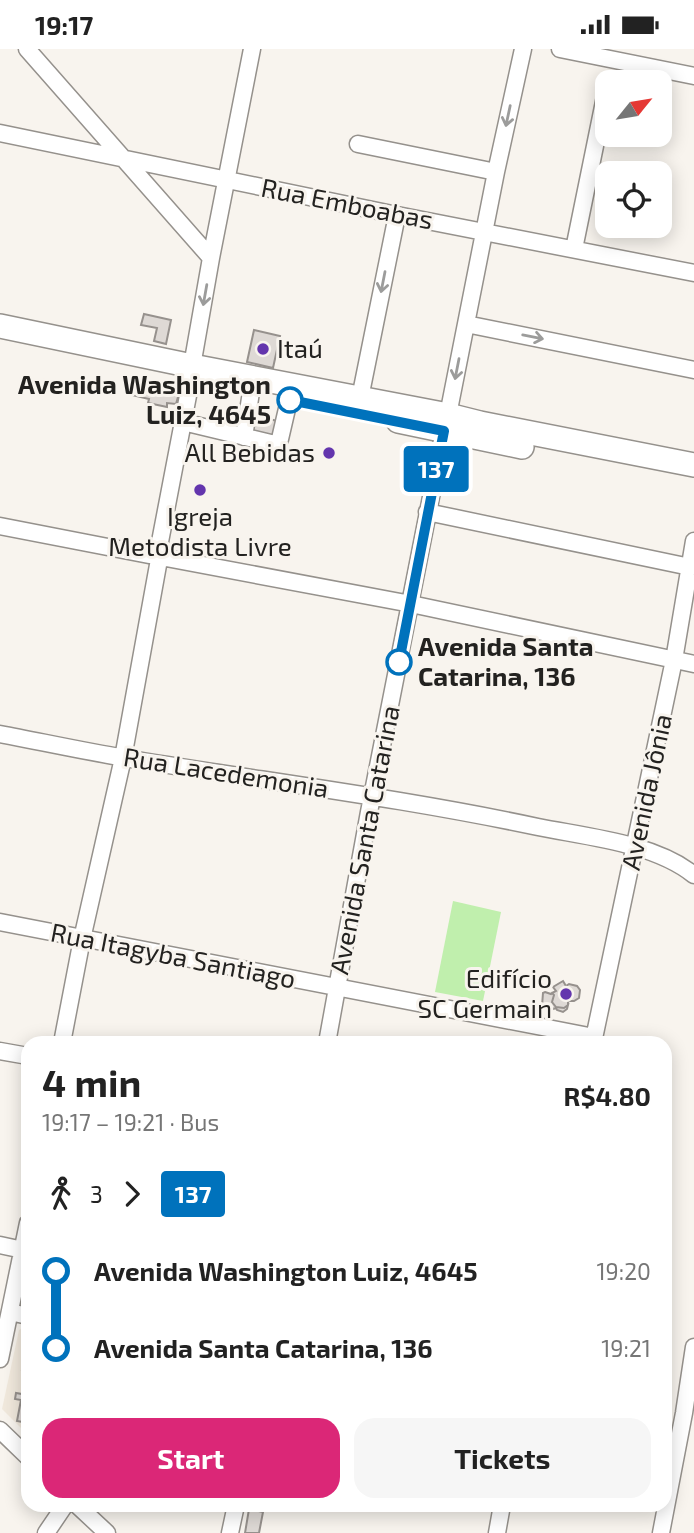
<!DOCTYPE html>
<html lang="en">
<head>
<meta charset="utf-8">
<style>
  body { margin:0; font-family:"Exo 2",sans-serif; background:#f6f6f6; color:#222; height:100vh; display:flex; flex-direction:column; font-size:26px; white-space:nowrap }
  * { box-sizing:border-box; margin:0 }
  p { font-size:23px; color:#767676 }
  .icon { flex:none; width:38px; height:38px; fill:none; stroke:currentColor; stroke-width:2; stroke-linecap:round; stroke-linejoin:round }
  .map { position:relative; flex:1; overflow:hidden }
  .side { position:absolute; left:21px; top:987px; width:651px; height:476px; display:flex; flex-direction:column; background:#fff; border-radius:21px; box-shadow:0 4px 18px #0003 }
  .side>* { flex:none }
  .badge { padding:0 14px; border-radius:5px; font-size:24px; line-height:46px }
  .needle { width:46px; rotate:60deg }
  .fabs { position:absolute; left:595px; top:21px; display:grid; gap:14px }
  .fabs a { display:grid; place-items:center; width:77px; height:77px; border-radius:14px; background:#fff; box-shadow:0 4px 18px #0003; font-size:35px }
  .map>.badge { position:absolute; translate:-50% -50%; box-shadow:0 0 0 4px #fff }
  .legs { display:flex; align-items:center; gap:10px; height:77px; padding:0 21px; font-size:23px }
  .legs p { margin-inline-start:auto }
  .summary { display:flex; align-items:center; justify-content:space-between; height:119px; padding:0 21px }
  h1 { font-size:38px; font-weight:700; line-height:52px }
  .action { display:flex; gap:14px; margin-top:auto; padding:14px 21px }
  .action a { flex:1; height:80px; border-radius:21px; background:#db2777; color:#fff; font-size:28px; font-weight:700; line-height:80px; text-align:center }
  .action a+a { background:#f6f6f6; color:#222 }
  ul { padding:0 21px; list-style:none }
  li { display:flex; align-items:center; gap:24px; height:77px; font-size:26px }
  li i { display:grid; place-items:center; width:10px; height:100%; margin:0 9px; background:currentColor }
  li i::after { content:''; width:18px; height:18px; margin:-9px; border:5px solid; border-radius:50%; background:#fff }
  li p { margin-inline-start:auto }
  li:first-child i { background:linear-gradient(#0000 50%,currentColor 0) }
  li:last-child i { background:linear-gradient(currentColor 50%,#0000 0) }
  .status { display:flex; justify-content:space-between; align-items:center; height:49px; padding:0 35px; background:#fff; direction:ltr }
  .status svg { height:19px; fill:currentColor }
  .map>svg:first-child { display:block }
</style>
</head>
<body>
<div class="status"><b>19:17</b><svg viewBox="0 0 49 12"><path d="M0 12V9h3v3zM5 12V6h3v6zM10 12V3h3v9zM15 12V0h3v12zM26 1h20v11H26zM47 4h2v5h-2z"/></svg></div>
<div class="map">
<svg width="694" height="1484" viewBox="0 0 694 1484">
  <rect width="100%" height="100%" fill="#f8f4ee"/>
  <path fill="#f0e8dc" d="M 25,1278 L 28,1279 L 28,1386 L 2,1360 L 19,1281 Z"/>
  <path fill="#c0efad" d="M 453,852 L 501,863 L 483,952 L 435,943 Z"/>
  <path fill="#ded9d5" stroke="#96918d" stroke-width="2" d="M 144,265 L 171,271 L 166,295 L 154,292 L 157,279 L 141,276 Z
    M 254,281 L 280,287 L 273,319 L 247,313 Z
    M 135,331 L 180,341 L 176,355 L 167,354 L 167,358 L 148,354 L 149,350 L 132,346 Z
    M 255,366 L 277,372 L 274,387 L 251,381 Z
    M 563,932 L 566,937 L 569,935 L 577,937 L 580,941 L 579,949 L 574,952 L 568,952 L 568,956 L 564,959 L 556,958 L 552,953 L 554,946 L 552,944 L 556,942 L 553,938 Z
    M 545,943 L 551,945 L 552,944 L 554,946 L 552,953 L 556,958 L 564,959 L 568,956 L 567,960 L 563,963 L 557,961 L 556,959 L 553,960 L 549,956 L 546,958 L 545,957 L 542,957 L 543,944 Z
    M 23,1314 L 28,1315 L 28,1374 L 17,1372 L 21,1351 L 15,1350 L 16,1344 L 22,1345 L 27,1322 L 22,1321 Z
    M 249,1460 L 263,1463 L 259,1484 L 245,1484 Z"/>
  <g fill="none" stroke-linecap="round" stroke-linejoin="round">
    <defs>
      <path id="minor" d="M 27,0 L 211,209
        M 560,0 L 694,27
        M 0,84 L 397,166 L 694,224
        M 358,95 L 496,123
        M 574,200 L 607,38
        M 466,275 L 694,321
        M 192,317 L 211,209 L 252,0
        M 360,349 L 397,166
        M 448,366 L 496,123 L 523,0
        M 183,373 L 275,395 L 280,390 L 289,351
        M 244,388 L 251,343
        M 427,463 L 690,518
        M 0,477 L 149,506
        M 159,498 L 191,331
        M 166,509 L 411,555 L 694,615
        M 0,685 C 42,693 83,702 125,709 C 263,732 402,749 538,778 C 588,788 654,794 694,826
        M 0,873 L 594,988
        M 62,994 L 82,890 L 123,709 L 158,516
        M 327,994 L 369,763 L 444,382
        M 593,994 L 674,611 L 694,492
        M 0,1002 L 28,1007
        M 0,1196 L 23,1201
        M 10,1263 L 28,1267
        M 0,1310 L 28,1174
        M 0,1381 L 28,1408
        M 77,1456 L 107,1484
        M 46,1484 L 65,1456
        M 230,1484 L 236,1456
        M 497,1484 L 502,1456
        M 661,1484 L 684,1364 L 694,1298"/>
      <path id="highway" d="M 0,277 L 192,317 L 448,366 L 480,374 L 694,416
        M 398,372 L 522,398"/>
    </defs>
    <use href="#minor" stroke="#95918c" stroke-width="19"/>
    <use href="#highway" stroke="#95918c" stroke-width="26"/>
    <use href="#minor" stroke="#fff" stroke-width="16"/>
    <use href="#highway" stroke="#fff" stroke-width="23"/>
  </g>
  <defs><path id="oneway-shaft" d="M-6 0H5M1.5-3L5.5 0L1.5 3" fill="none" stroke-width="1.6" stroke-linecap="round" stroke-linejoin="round" transform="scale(1.75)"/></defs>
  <g stroke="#9c9c9b">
    <use href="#oneway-shaft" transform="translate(508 67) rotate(102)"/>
    <use href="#oneway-shaft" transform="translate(383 233) rotate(101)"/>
    <use href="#oneway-shaft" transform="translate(205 246) rotate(100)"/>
    <use href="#oneway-shaft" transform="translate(533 288) rotate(11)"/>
    <use href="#oneway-shaft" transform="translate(457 320) rotate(101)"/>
  </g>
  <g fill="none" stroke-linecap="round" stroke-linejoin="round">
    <defs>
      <path id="line-1" d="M 290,351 L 444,382 L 399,613"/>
    </defs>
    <use href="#line-1" stroke="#fff" stroke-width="16"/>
    <use href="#line-1" stroke="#0072bc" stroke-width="10"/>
  </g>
  <g fill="#6335ad" stroke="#f8f4ee" stroke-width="2.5">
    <circle cx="263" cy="300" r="7"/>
    <circle cx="329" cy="404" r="7"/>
    <circle cx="200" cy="441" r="7"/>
    <circle cx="566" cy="945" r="7"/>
  </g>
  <g fill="#fff" stroke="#0072bc" stroke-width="3.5">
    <circle cx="290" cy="351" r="12"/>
    <circle cx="399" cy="613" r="12"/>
  </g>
  <g text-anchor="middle" stroke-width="6" stroke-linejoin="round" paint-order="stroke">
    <g font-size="26" fill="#232220" stroke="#f8f4ee">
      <text transform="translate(347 155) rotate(11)" y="9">Rua Emboabas</text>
      <text transform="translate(226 724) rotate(9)" y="9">Rua Lacedemonia</text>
      <text transform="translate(647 743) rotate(-78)" y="9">Avenida Jônia</text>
      <text transform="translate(365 791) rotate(-79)" y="9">Avenida Santa Catarina</text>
      <text transform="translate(173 907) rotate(11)" y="9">Rua Itagyba Santiago</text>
    </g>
    <g font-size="26" fill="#232220" stroke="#f8f4ee" text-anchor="end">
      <text x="277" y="309" text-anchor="start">Itaú</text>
      <text x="315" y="413">All Bebidas</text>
      <text x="200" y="477" text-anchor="middle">Igreja<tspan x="200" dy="30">Metodista Livre</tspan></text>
      <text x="552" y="939">Edifício<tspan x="552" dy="30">SC Germain</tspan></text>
    </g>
    <g font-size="26" font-weight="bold" fill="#232220" stroke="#f8f4ee" text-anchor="end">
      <text x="271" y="345">Avenida Washington<tspan x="271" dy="30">Luiz, 4645</tspan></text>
      <text x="418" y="607" text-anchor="start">Avenida Santa<tspan x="418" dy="30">Catarina, 136</tspan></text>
    </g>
  </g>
</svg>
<div class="fabs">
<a><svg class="needle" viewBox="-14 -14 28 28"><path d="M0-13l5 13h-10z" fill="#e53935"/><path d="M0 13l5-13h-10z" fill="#767676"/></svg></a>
<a><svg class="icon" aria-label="locate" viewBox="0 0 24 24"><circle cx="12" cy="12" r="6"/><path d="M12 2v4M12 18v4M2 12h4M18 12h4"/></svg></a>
</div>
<b class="badge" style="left:436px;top:420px;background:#0072bc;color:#fff">137</b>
<section class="side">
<div class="summary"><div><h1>4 min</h1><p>19:17 – 19:21 · Bus</p></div><b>R$4.80</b></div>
<div class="legs"><svg class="icon" aria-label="walk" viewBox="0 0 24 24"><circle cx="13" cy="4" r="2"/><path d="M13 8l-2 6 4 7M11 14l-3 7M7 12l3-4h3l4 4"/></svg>3<svg class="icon" aria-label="forward" viewBox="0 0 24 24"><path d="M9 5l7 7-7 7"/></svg><b class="badge" style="background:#0072bc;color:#fff">137</b></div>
<ul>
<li><i style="color:#0072bc"></i><b>Avenida Washington Luiz, 4645</b><p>19:20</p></li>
<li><i style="color:#0072bc"></i><b>Avenida Santa Catarina, 136</b><p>19:21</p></li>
</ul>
<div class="action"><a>Start</a><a>Tickets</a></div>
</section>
</div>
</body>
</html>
